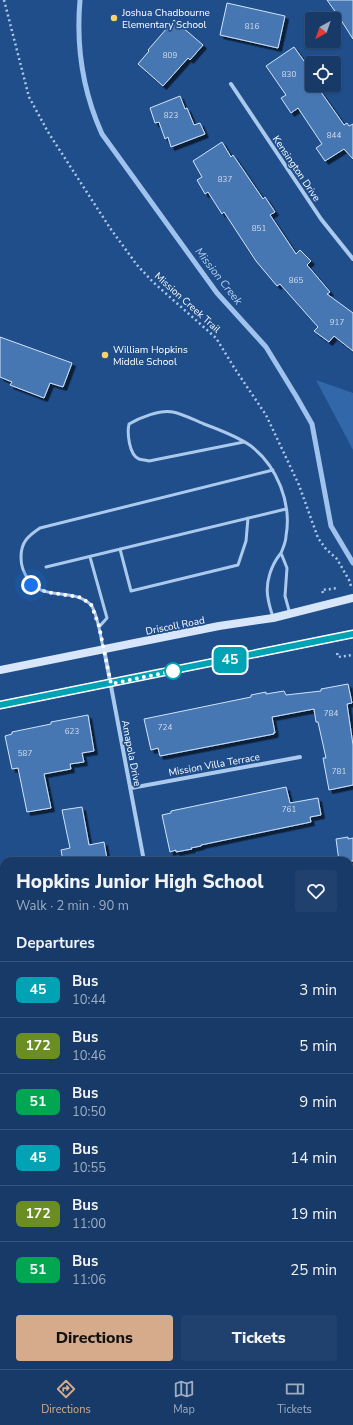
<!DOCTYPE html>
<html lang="en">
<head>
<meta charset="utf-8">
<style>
  body { margin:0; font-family:"Nunito Sans",sans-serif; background:#20416e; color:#f1f3f6; height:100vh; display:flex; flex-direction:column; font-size:15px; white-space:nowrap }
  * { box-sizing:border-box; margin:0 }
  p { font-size:13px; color:#9eadc0 }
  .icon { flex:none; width:22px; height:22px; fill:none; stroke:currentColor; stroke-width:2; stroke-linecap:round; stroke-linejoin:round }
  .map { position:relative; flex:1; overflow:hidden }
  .panel { position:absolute; left:0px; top:857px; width:353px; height:512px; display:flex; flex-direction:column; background:#173a68; border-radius:12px 12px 0 0; box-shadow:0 1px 3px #0004,0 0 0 1px #36547c }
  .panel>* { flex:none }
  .badge { padding:0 8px; border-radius:6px; font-size:14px; line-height:26px }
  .needle { width:26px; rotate:220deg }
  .fabs { position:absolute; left:305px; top:12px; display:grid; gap:8px }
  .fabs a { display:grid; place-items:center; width:36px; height:36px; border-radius:4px; background:#173a68; box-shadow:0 1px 3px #0004,0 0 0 1px #36547c; font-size:20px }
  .you { position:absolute; width:20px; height:20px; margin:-10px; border:3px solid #fff; border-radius:50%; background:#1a73e8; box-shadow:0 0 0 6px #1a73e833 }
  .map>.badge { position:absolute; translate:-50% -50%; box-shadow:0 0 0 2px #fff }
  h2 { padding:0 16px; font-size:15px; line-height:36px }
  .round { display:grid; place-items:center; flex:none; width:42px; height:42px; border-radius:4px; background:#20416e }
  .summary { display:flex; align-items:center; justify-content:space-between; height:68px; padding:0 16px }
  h1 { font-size:19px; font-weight:800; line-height:30px }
  .action { display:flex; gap:8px; margin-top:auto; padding:8px 16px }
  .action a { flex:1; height:46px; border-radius:4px; background:#d6ab8b; color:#111; font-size:16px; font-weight:800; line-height:46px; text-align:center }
  .action a+a { background:#20416e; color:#f1f3f6 }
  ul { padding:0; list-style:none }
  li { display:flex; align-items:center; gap:12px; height:56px; padding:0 16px; border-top:1px solid #36547c }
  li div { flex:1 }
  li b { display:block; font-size:15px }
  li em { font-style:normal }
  li .badge { min-width:44px; font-weight:700; text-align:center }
  .tabs { display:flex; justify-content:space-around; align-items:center; height:56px; border-top:1px solid #36547c; background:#173a68; font-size:11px; color:#9eadc0 }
  .tabs a { display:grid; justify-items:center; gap:2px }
  .tabs .current { color:#d6ab8b }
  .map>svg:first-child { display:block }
</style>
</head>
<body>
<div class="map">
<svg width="353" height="1369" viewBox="0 0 353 1369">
  <defs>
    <filter id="shadow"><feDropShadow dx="3.5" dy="3.5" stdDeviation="0" flood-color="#0009"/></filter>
  </defs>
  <rect width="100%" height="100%" fill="#1f4e8b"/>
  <path fill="#3268a9" d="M 316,380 L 353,393 L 353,450 Z"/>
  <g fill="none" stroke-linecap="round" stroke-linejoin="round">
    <path stroke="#9fc3ed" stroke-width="5" d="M 80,0 C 76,46 83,92 102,134 L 217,293 L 266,347 L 296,396 L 312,424 L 331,526 L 353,563"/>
  </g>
  <path fill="#4777b3" stroke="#d0e3f9" filter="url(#shadow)" d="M 327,0 L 353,0 L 353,39 L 339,17 Z
    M 227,3 L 285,16 L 278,48 L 220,35 Z
    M 174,20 L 203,45 L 190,60 L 188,58 L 163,86 L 138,64 L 149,51 L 148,50 Z
    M 294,47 L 312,72 L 312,85 L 316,85 L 344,125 L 347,123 L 349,126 L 353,124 L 353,159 L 344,149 L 325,161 L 316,148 L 322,144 L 298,108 L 291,113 L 281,98 L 286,95 L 266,66 Z
    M 180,96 L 185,109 L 187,108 L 194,125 L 200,123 L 205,134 L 171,147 L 168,137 L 165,139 L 159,122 L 155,123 L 150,108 Z
    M 222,142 L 231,157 L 233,155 L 263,199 L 265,197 L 275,212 L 270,215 L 296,254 L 300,250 L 311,261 L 307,265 L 330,292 L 327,294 L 353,313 L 353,351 L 334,336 L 329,342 L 314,331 L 318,327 L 280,284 L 277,286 L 256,261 L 224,212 L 222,214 L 208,192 L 205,194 L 197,180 L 202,177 L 193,161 Z
    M 0,337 L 72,363 L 63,387 L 50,383 L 44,398 L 10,385 L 12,382 L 0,377 Z
    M 348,684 L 352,703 L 347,704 L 353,745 L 353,785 L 329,790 L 323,758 L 326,758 L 318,722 L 316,722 L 314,709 L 272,717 L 275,733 L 273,733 L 274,734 L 160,756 L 158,748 L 151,750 L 144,719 L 251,697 L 251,695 L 266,692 L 266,694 L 284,691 L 286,695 L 321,691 L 321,689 Z
    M 88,715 L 94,751 L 82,753 L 84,762 L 70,764 L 71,769 L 44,774 L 51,808 L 27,812 L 18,768 L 12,769 L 5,736 L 12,734 L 12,732 L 51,724 L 51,722 Z
    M 286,787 L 290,803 L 318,798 L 321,815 L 310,817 L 311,822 L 201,845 L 201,846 L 191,848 L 192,849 L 176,852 L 176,850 L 170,852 L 162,815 L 171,813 L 171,811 Z
    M 82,807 L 89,845 L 104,842 L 107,859 L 97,861 L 63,861 L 61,850 L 70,848 L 62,810 Z
    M 348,837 L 348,839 L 353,838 L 353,861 L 339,861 L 336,839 Z"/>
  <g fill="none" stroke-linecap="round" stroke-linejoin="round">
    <path stroke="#abc9ec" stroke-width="2.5" stroke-dasharray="2 3" stroke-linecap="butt" d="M 4,0 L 29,97 L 48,132 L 110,228 L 137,265 L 153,282 L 216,338 L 235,369 L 266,415 L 299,485 L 318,538 L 326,549 L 337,559 L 349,580 L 351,586 L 349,586
      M 323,593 L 322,590 L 338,588
      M 337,653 L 338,657 L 353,655"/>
    <path stroke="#abc9ec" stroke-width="3" d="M 244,442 L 149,461 C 146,460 142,460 139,459 C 129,455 127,433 129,424 C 139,418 161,409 173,412 C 183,414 194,420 204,424 C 220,430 237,436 251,446 C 277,466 292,503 286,536 C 286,542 283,548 281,553
      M 120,549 L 131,591 L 238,565 L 246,541 L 248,518
      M 90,557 L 107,618 L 99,627
      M 46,567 L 286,509
      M 273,617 C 271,611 269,605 268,598 C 265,583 271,565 281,553 L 287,568 L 285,596 L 290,614
      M 103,648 C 101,638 97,610 90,604 C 72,587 41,602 27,578 C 23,570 21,566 21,557 C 21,542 28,536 40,528 L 273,470
      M 0,1033 L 4,1035
      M 0,1062 L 4,1064"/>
    <path stroke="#abc9ec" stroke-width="4" d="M 231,84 L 321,219 L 353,259
      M 104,649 L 144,861
      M 131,788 L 300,757
      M 349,924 L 353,923
      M 0,1273 L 4,1272
      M 270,1365 L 271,1369"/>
    <path stroke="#d7e6f9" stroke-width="8" d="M 0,670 L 219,626 L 273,618 L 353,598
      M 0,705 L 353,634"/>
  </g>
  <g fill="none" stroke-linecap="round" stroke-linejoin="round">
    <defs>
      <path id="line" d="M 0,705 L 353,634"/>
    </defs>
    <use href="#line" stroke="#fff" stroke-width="9"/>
    <use href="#line" stroke="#00a3b4" stroke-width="6"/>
    <path stroke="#fff" stroke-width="4" stroke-dasharray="0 7.2" d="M 31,585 L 46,592 L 79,597 L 91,604 L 99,626 L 111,684 L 173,671"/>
  </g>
  <g fill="#fad16b" stroke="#1f4e8b" stroke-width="1.5">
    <circle cx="114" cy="18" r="4"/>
    <circle cx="105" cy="355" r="4"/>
  </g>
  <circle fill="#fff" stroke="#00a3b4" stroke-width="2" cx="173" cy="671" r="8"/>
  <g text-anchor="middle" stroke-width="3.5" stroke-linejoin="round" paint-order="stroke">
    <g font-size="8" fill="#d1ddec">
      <text x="252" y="29">816</text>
      <text x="170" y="58">809</text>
      <text x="289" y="77">830</text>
      <text x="171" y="118">823</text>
      <text x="334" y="138">844</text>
      <text x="225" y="182">837</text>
      <text x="259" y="231">851</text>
      <text x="296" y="283">865</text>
      <text x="337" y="325">917</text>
      <text x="331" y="716">784</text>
      <text x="165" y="730">724</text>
      <text x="72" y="734">623</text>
      <text x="25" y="756">587</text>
      <text x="339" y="774">781</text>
      <text x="289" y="812">761</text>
    </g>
    <g font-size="10" fill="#fff" stroke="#1f4e8b" text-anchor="start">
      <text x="122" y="16">Joshua Chadbourne<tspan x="122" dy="12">Elementary School</tspan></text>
      <text x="113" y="353">William Hopkins<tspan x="113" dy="12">Middle School</tspan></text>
    </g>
    <g font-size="10" fill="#fff" stroke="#1f4e8b">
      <text transform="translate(297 168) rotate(56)" y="4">Kensington Drive</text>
      <text transform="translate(188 302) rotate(42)" y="4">Mission Creek Trail</text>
      <text transform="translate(175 625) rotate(-11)" y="4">Driscoll Road</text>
      <text transform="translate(132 753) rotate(79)" y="4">Amapola Drive</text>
      <text transform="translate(214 764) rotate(-10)" y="4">Mission Villa Terrace</text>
    </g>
    <g font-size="11" font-style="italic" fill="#b7d3f3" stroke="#1f4e8b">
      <text transform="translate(219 276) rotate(52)" y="4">Mission Creek</text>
    </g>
  </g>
</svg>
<div class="fabs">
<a><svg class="needle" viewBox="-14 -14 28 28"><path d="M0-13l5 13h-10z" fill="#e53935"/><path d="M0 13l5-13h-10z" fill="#9eadc0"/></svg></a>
<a><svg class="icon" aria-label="locate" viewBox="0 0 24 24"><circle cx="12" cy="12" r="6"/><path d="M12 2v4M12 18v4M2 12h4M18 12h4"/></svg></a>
</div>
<div class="you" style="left:31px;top:585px"></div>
<b class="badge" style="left:230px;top:660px;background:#00a3b4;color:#fff">45</b>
<section class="panel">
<div class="summary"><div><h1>Hopkins Junior High School</h1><p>Walk · 2 min · 90 m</p></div><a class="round"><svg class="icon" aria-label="heart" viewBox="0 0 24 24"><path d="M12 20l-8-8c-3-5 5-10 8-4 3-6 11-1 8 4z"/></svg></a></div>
<h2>Departures</h2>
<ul>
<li><span class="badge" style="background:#00a3b4;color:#fff">45</span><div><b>Bus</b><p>10:44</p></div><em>3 min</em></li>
<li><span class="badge" style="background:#6b8e23;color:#fff">172</span><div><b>Bus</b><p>10:46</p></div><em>5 min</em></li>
<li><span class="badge" style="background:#00a651;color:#fff">51</span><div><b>Bus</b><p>10:50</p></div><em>9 min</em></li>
<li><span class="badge" style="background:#00a3b4;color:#fff">45</span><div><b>Bus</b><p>10:55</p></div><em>14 min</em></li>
<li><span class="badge" style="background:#6b8e23;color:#fff">172</span><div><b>Bus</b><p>11:00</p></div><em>19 min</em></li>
<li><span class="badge" style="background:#00a651;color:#fff">51</span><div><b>Bus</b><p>11:06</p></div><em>25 min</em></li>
</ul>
<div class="action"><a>Directions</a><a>Tickets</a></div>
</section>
</div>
<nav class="tabs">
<a class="current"><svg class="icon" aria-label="directions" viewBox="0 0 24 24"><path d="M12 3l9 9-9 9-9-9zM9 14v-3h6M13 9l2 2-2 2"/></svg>Directions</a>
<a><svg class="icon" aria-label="map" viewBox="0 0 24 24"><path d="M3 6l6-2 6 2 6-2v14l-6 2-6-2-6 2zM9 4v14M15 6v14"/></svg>Map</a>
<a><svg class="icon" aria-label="tickets" viewBox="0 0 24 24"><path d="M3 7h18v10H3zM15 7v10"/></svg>Tickets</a>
</nav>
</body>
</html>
